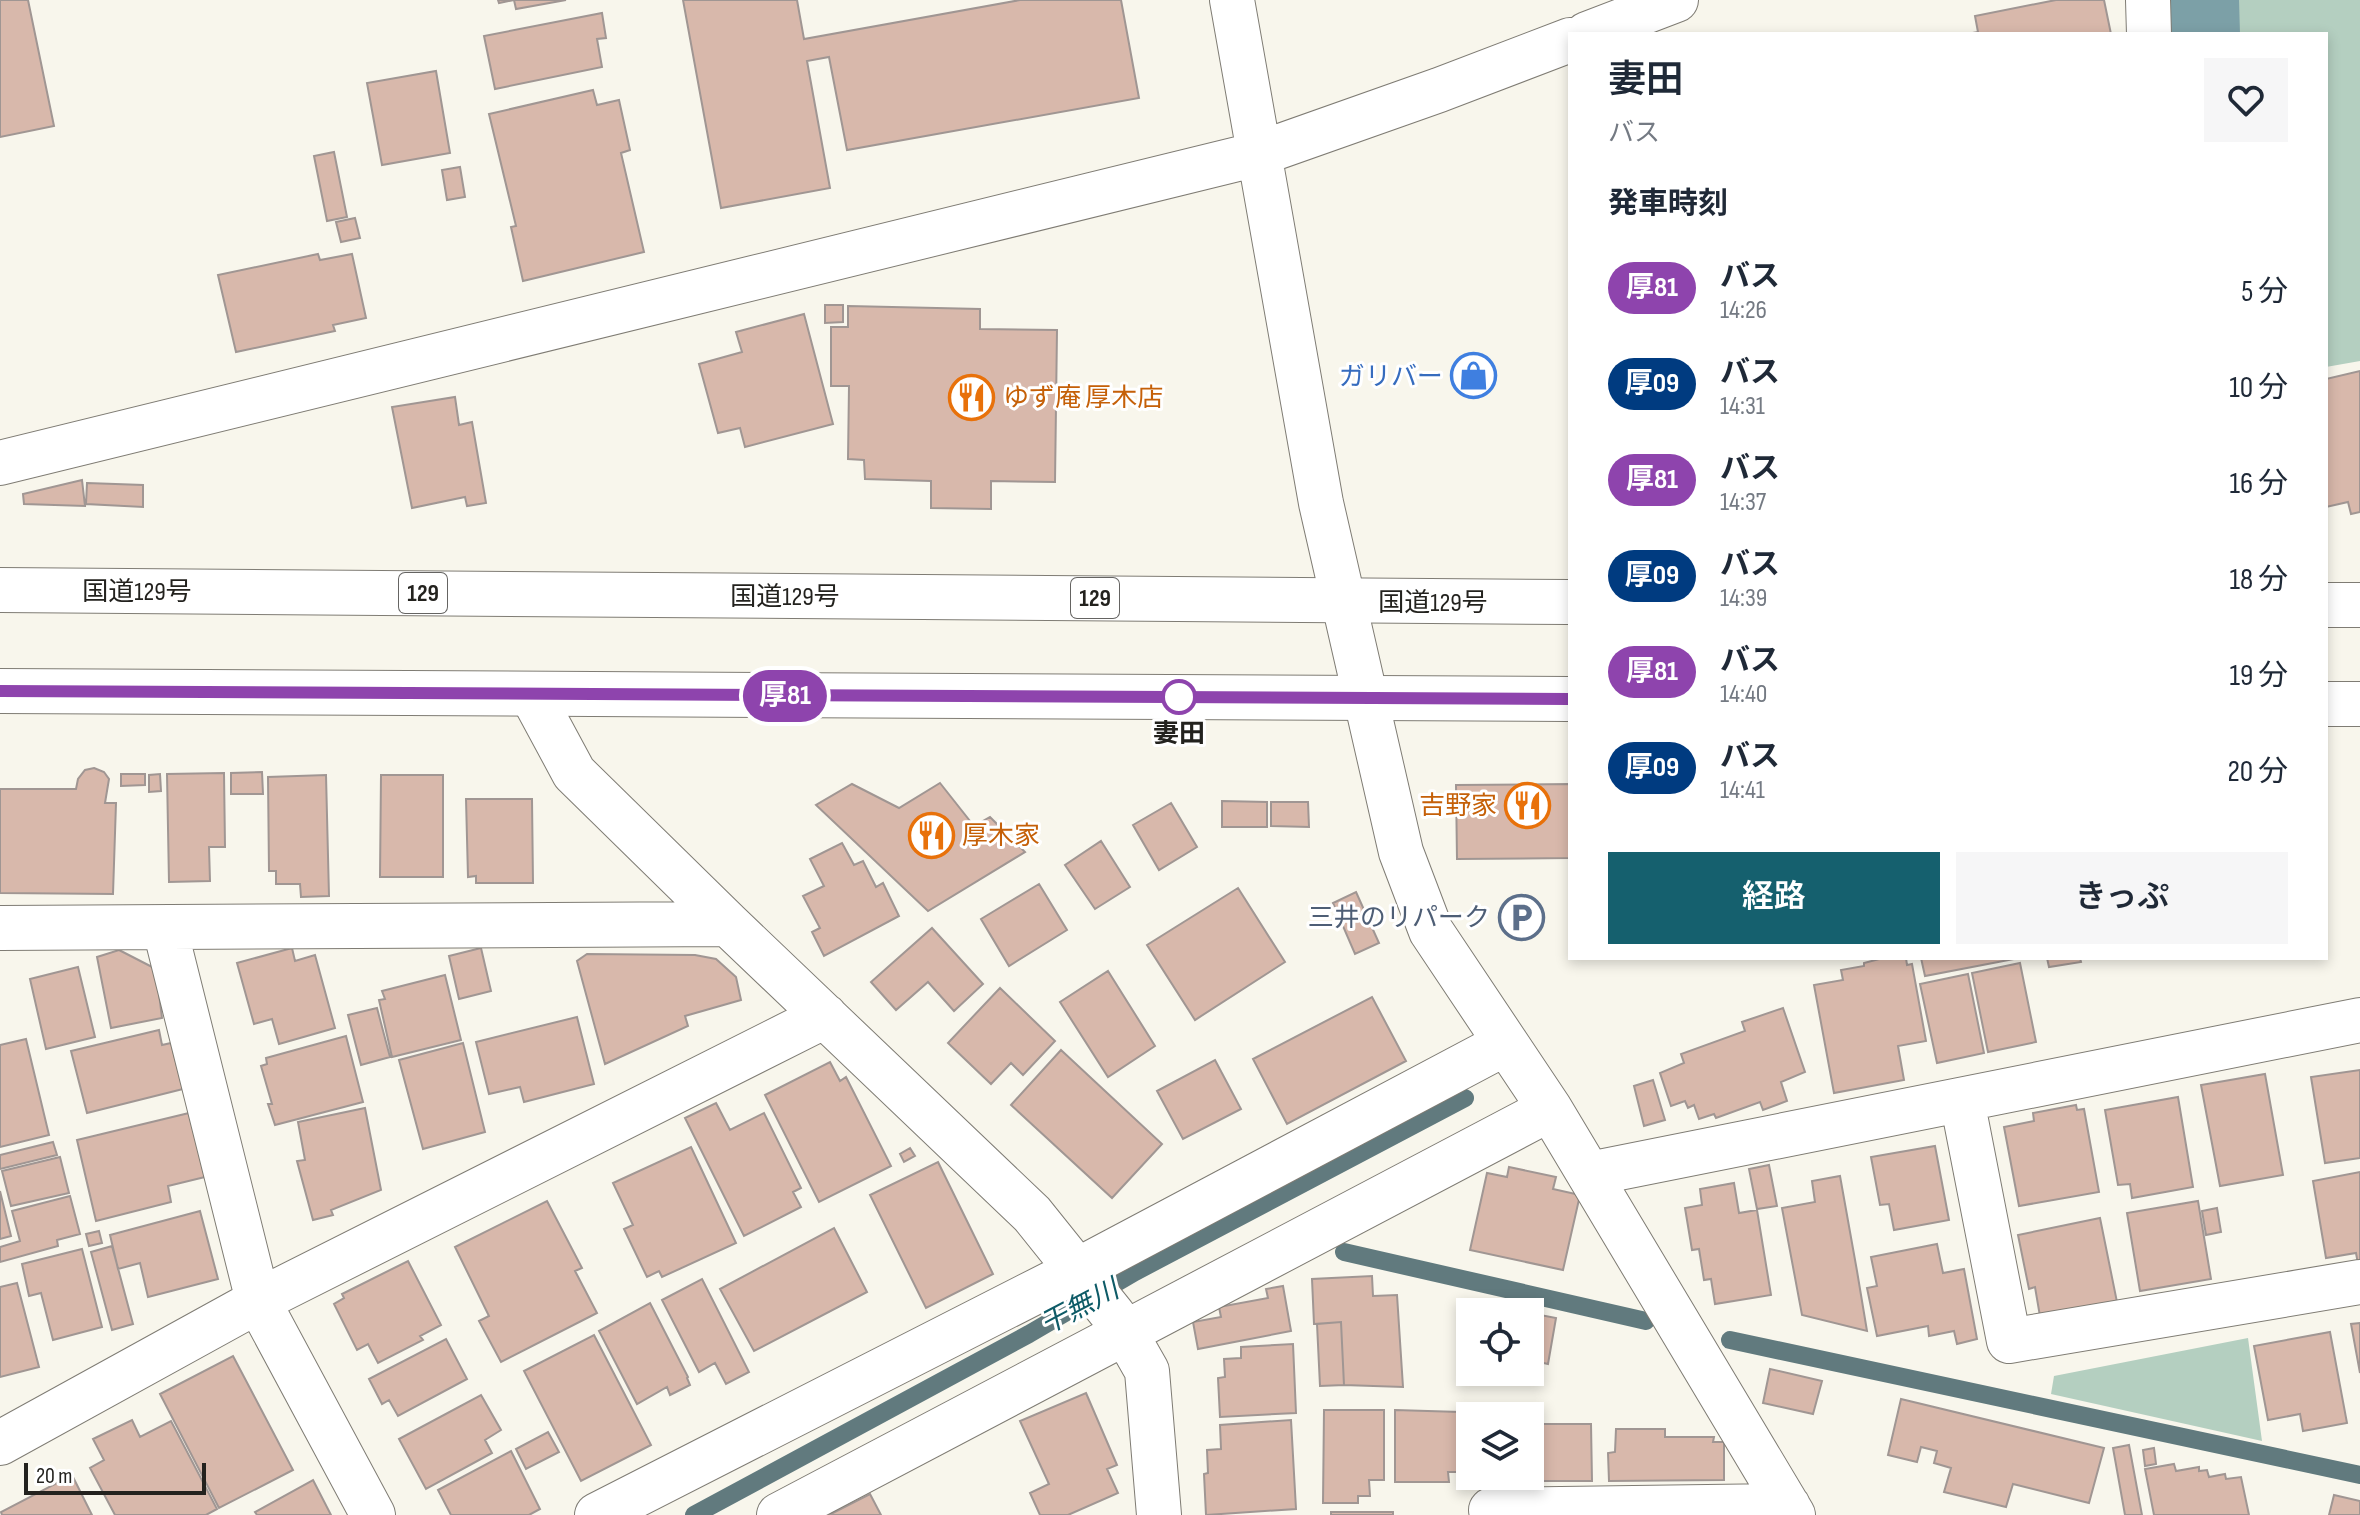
<!DOCTYPE html>
<html lang="ja">
<head>
<meta charset="utf-8">
<style>
  body { margin:0; font-family:"Sofia Sans Condensed","Noto Sans JP",sans-serif; background:#f6f6f7; color:#1f2937; height:100vh; display:flex; flex-direction:column; font-size:30px; white-space:nowrap }
  * { box-sizing:border-box; margin:0 }
  p { font-size:26px; color:#747a83 }
  .icon { flex:none; width:44px; height:44px; fill:none; stroke:currentColor; stroke-width:2; stroke-linecap:round; stroke-linejoin:round }
  .map { position:relative; flex:1; overflow:hidden }
  .drawer { position:absolute; left:1568px; top:32px; width:760px; height:928px; display:flex; flex-direction:column; background:#fff; border-radius:0px; box-shadow:0 4px 12px #0003 }
  .drawer>* { flex:none }
  .badge { padding:0 16px; border-radius:26px; font-size:28px; line-height:52px }
  .controls { position:absolute; left:1456px; top:1298px; display:grid; gap:16px }
  .controls a { display:grid; place-items:center; width:88px; height:88px; border-radius:0px; background:#fff; box-shadow:0 4px 12px #0003; font-size:40px }
  .scale { position:absolute; left:24px; bottom:20px; width:182px; box-sizing:border-box; padding-left:8px; border:4px solid #23221e; border-top:0; font-size:22px; line-height:28px; white-space:nowrap; color:#23221e; -webkit-text-stroke:6px #fff; paint-order:stroke }
  .map>.badge { position:absolute; translate:-50% -50%; box-shadow:0 0 0 4px #fff }
  h2 { padding:0 40px; font-size:30px; line-height:72px }
  .round { display:grid; place-items:center; flex:none; width:84px; height:84px; border-radius:0px; background:#f6f6f7 }
  .head { display:flex; align-items:center; justify-content:space-between; height:136px; padding:0 40px }
  h1 { font-size:38px; font-weight:600; line-height:60px }
  .button { display:flex; gap:16px; margin-top:auto; padding:16px 40px }
  .button a { flex:1; height:92px; border-radius:0px; background:#15606e; color:#fff; font-size:32px; font-weight:600; line-height:92px; text-align:center }
  .button a+a { background:#f6f6f7; color:#1f2937 }
  ul { padding:0; list-style:none }
  li { display:flex; align-items:center; gap:24px; height:96px; padding:0 40px }
  li div { flex:1 }
  li b { display:block; font-size:30px }
  li em { font-style:normal }
  li .badge { min-width:88px; font-weight:700; text-align:center }
  .map>svg:first-child { display:block }
</style>
</head>
<body>
<div class="map">
<svg width="2360" height="1515" viewBox="0 0 2360 1515">
  <rect width="100%" height="100%" fill="#f8f6ec"/>
  <path fill="#b4cfc0" d="M 2220,0 L 2360,0 L 2360,361 L 2326,367 L 2326,34 L 2220,34 Z
    M 2248,1338 L 2262,1441 L 2051,1394 L 2054,1376 Z"/>
  <g fill="none" stroke-linecap="round" stroke-linejoin="round">
    <path stroke="#617a7e" stroke-width="18" d="M 1344,1252 L 1646,1321
      M 1730,1340 L 2360,1475
      M 694,1515 L 1029,1334 L 1135,1272 L 1465,1098"/>
    <path stroke="#7ca0a7" stroke-width="110" d="M 2184,0 L 2185,34"/>
  </g>
  <path fill="#d8b8ab" stroke="#a09693" stroke-width="2" d="M 0,0 L 28,0 L 54,126 L 0,137 Z
    M 498,0 L 566,0 L 516,9 L 514,0 L 499,3 Z
    M 683,0 L 797,0 L 804,39 L 1020,0 L 1121,0 L 1139,98 L 847,150 L 829,57 L 807,61 L 830,188 L 721,208 Z
    M 2056,0 L 2104,0 L 2111,34 L 1967,34 L 1978,32 L 1975,16 Z
    M 602,13 L 606,38 L 597,39 L 602,67 L 495,89 L 484,36 Z
    M 436,71 L 450,153 L 382,165 L 367,83 Z
    M 593,90 L 597,105 L 619,100 L 630,150 L 621,153 L 644,252 L 523,281 L 511,227 L 516,226 L 489,114 Z
    M 334,152 L 347,217 L 327,221 L 314,156 Z
    M 460,167 L 465,197 L 447,200 L 442,170 Z
    M 355,218 L 360,238 L 341,242 L 336,222 Z
    M 318,254 L 320,260 L 352,254 L 366,318 L 333,325 L 335,331 L 236,352 L 218,275 Z
    M 825,305 L 843,305 L 843,322 L 825,323 Z
    M 848,306 L 980,309 L 980,329 L 1057,330 L 1055,482 L 991,481 L 991,509 L 931,508 L 931,481 L 865,479 L 864,460 L 848,459 L 849,386 L 831,386 L 831,327 L 848,327 Z
    M 804,314 L 833,424 L 745,447 L 740,428 L 718,433 L 699,364 L 742,352 L 736,332 Z
    M 2360,371 L 2360,512 L 2351,514 L 2348,502 L 2326,507 L 2326,379 Z
    M 455,397 L 459,425 L 472,422 L 486,503 L 467,506 L 465,497 L 412,508 L 392,407 Z
    M 82,480 L 85,506 L 24,504 L 23,494 Z
    M 87,483 L 143,485 L 143,507 L 86,504 Z
    M 94,768 L 104,772 L 109,779 L 105,803 L 116,803 L 113,894 L 0,893 L 0,789 L 76,789 L 78,779 L 85,770 Z
    M 262,772 L 263,794 L 231,794 L 231,773 Z
    M 224,773 L 225,847 L 209,847 L 210,881 L 169,882 L 167,774 Z
    M 121,774 L 145,774 L 145,785 L 121,786 Z
    M 160,774 L 161,791 L 149,792 L 149,775 Z
    M 326,775 L 329,896 L 301,897 L 300,884 L 276,884 L 276,871 L 269,871 L 268,777 Z
    M 381,775 L 443,775 L 443,877 L 380,877 Z
    M 940,783 L 974,826 L 990,817 L 1025,852 L 928,911 L 816,805 L 852,784 L 899,808 Z
    M 1570,784 L 1570,858 L 1457,859 L 1456,785 Z
    M 466,799 L 532,799 L 533,883 L 476,883 L 476,876 L 468,877 Z
    M 1222,801 L 1267,802 L 1267,827 L 1222,827 Z
    M 1271,802 L 1308,802 L 1309,827 L 1271,826 Z
    M 1171,803 L 1197,847 L 1159,870 L 1133,825 Z
    M 1101,841 L 1130,887 L 1095,909 L 1065,865 Z
    M 842,843 L 854,865 L 863,861 L 876,887 L 883,883 L 899,916 L 824,956 L 812,932 L 820,928 L 803,896 L 824,886 L 810,859 Z
    M 1039,884 L 1067,930 L 1009,966 L 981,919 Z
    M 1238,888 L 1285,962 L 1195,1020 L 1147,945 Z
    M 1356,892 L 1379,943 L 1355,954 L 1333,903 Z
    M 932,928 L 983,984 L 954,1011 L 928,982 L 896,1010 L 871,982 Z
    M 292,948 L 295,961 L 315,955 L 335,1028 L 279,1044 L 272,1019 L 254,1024 L 237,963 Z
    M 481,948 L 491,991 L 459,999 L 449,956 Z
    M 119,950 L 156,969 L 162,1018 L 111,1028 L 97,957 Z
    M 587,954 L 695,955 L 716,959 L 736,977 L 741,1000 L 685,1016 L 688,1026 L 605,1064 L 577,961 Z
    M 1883,958 L 1906,958 L 1907,965 L 1912,964 L 1926,1041 L 1898,1046 L 1904,1080 L 1834,1093 L 1814,985 L 1843,980 L 1841,970 L 1864,966 L 1864,963 Z
    M 1921,958 L 2019,958 L 1925,976 Z
    M 2047,958 L 2080,958 L 2081,962 L 2049,967 Z
    M 2020,963 L 2036,1042 L 1988,1052 L 1972,973 Z
    M 78,967 L 95,1037 L 46,1049 L 30,979 Z
    M 1108,971 L 1155,1046 L 1108,1077 L 1060,1002 Z
    M 1968,974 L 1984,1053 L 1937,1063 L 1920,984 Z
    M 445,975 L 461,1040 L 392,1057 L 379,1000 L 385,999 L 382,991 Z
    M 1000,988 L 1055,1041 L 1023,1075 L 1011,1063 L 991,1084 L 948,1043 Z
    M 1372,997 L 1406,1061 L 1287,1124 L 1253,1059 Z
    M 377,1008 L 390,1057 L 361,1065 L 348,1015 Z
    M 1783,1008 L 1805,1072 L 1781,1082 L 1787,1101 L 1763,1110 L 1760,1102 L 1716,1118 L 1714,1114 L 1699,1119 L 1694,1105 L 1688,1108 L 1685,1101 L 1671,1106 L 1660,1073 L 1684,1063 L 1681,1054 L 1745,1031 L 1742,1022 Z
    M 577,1017 L 594,1084 L 524,1102 L 520,1087 L 489,1094 L 476,1042 Z
    M 159,1030 L 162,1045 L 171,1043 L 183,1089 L 87,1113 L 71,1051 Z
    M 346,1036 L 363,1102 L 275,1125 L 268,1104 L 272,1104 L 261,1066 L 267,1064 L 266,1058 Z
    M 26,1039 L 49,1135 L 0,1147 L 0,1045 Z
    M 463,1043 L 485,1132 L 423,1149 L 399,1060 Z
    M 1061,1050 L 1162,1144 L 1112,1198 L 1011,1105 Z
    M 1215,1060 L 1241,1109 L 1183,1139 L 1157,1091 Z
    M 830,1062 L 840,1081 L 846,1077 L 891,1166 L 819,1202 L 765,1095 Z
    M 2360,1070 L 2360,1158 L 2325,1163 L 2311,1077 Z
    M 2265,1074 L 2283,1175 L 2220,1186 L 2201,1085 Z
    M 1653,1080 L 1665,1120 L 1644,1126 L 1634,1086 Z
    M 2178,1097 L 2193,1187 L 2132,1198 L 2130,1184 L 2118,1185 L 2105,1110 Z
    M 716,1103 L 730,1130 L 764,1113 L 801,1188 L 793,1192 L 801,1207 L 744,1236 L 685,1118 Z
    M 2076,1105 L 2077,1110 L 2084,1109 L 2099,1192 L 2019,1206 L 2004,1127 L 2034,1121 L 2033,1113 Z
    M 365,1108 L 381,1190 L 331,1210 L 333,1215 L 313,1220 L 297,1161 L 305,1160 L 298,1122 Z
    M 189,1113 L 205,1177 L 168,1186 L 171,1202 L 96,1221 L 77,1140 Z
    M 53,1142 L 57,1155 L 0,1169 L 0,1155 Z
    M 1935,1146 L 1949,1220 L 1894,1230 L 1889,1204 L 1880,1205 L 1871,1157 Z
    M 691,1147 L 736,1243 L 662,1277 L 659,1271 L 647,1277 L 624,1229 L 633,1225 L 613,1183 Z
    M 910,1148 L 915,1156 L 904,1162 L 900,1154 Z
    M 60,1157 L 69,1193 L 11,1206 L 2,1171 Z
    M 938,1162 L 993,1274 L 926,1308 L 870,1195 Z
    M 1769,1165 L 1777,1206 L 1757,1209 L 1749,1169 Z
    M 1509,1167 L 1556,1177 L 1553,1189 L 1580,1195 L 1563,1270 L 1470,1250 L 1487,1173 L 1507,1177 Z
    M 2360,1172 L 2360,1264 L 2358,1264 L 2356,1253 L 2326,1258 L 2313,1181 Z
    M 1840,1176 L 1857,1271 L 1867,1331 L 1802,1315 L 1782,1208 L 1815,1202 L 1812,1181 Z
    M 1734,1183 L 1739,1213 L 1757,1210 L 1771,1295 L 1715,1304 L 1711,1279 L 1704,1280 L 1699,1249 L 1692,1250 L 1685,1208 L 1702,1205 L 1700,1189 Z
    M 0,1191 L 11,1236 L 0,1239 Z
    M 70,1196 L 80,1234 L 57,1240 L 58,1246 L 0,1262 L 0,1247 L 20,1241 L 12,1211 Z
    M 547,1201 L 582,1268 L 575,1271 L 597,1313 L 501,1362 L 479,1321 L 489,1316 L 455,1247 Z
    M 2198,1201 L 2211,1279 L 2140,1291 L 2127,1213 Z
    M 2217,1208 L 2221,1232 L 2206,1235 L 2202,1211 Z
    M 200,1211 L 218,1279 L 148,1297 L 140,1263 L 118,1269 L 110,1235 Z
    M 2100,1218 L 2119,1312 L 2042,1328 L 2035,1287 L 2029,1289 L 2018,1235 Z
    M 834,1228 L 867,1292 L 754,1351 L 720,1289 Z
    M 99,1231 L 102,1243 L 89,1246 L 86,1234 Z
    M 1937,1244 L 1943,1273 L 1964,1269 L 1977,1339 L 1957,1344 L 1954,1331 L 1929,1336 L 1928,1326 L 1877,1336 L 1867,1288 L 1877,1286 L 1871,1257 Z
    M 112,1246 L 133,1324 L 112,1330 L 91,1252 Z
    M 82,1249 L 102,1327 L 53,1340 L 41,1293 L 29,1296 L 22,1264 Z
    M 408,1261 L 441,1325 L 420,1336 L 423,1340 L 378,1363 L 368,1344 L 357,1350 L 334,1304 L 344,1298 L 342,1294 Z
    M 1372,1276 L 1373,1296 L 1397,1295 L 1403,1387 L 1344,1385 L 1341,1322 L 1314,1324 L 1312,1279 Z
    M 702,1279 L 749,1372 L 726,1384 L 715,1363 L 699,1372 L 662,1300 Z
    M 17,1283 L 39,1367 L 0,1377 L 0,1287 Z
    M 1283,1286 L 1291,1331 L 1198,1349 L 1193,1322 L 1221,1317 L 1219,1307 L 1268,1298 L 1266,1289 Z
    M 650,1303 L 688,1377 L 687,1378 L 690,1385 L 670,1395 L 667,1387 L 637,1404 L 599,1331 Z
    M 1530,1313 L 1556,1318 L 1548,1364 L 1530,1360 Z
    M 1341,1322 L 1344,1385 L 1320,1386 L 1317,1324 Z
    M 2360,1323 L 2360,1373 L 2351,1324 Z
    M 2330,1332 L 2347,1423 L 2303,1431 L 2300,1414 L 2268,1420 L 2254,1346 Z
    M 594,1335 L 651,1445 L 581,1481 L 524,1371 Z
    M 446,1339 L 467,1379 L 398,1416 L 389,1400 L 382,1404 L 369,1379 Z
    M 1293,1344 L 1296,1413 L 1220,1417 L 1218,1378 L 1225,1377 L 1224,1359 L 1241,1358 L 1241,1347 Z
    M 233,1356 L 293,1470 L 219,1508 L 160,1394 Z
    M 1770,1369 L 1822,1381 L 1813,1414 L 1763,1403 Z
    M 1086,1393 L 1117,1465 L 1107,1469 L 1118,1493 L 1068,1515 L 1040,1515 L 1030,1493 L 1049,1484 L 1020,1421 Z
    M 481,1395 L 501,1430 L 485,1440 L 492,1453 L 426,1489 L 399,1439 Z
    M 1901,1399 L 2104,1448 L 2089,1503 L 2013,1484 L 2006,1507 L 1944,1492 L 1951,1468 L 1934,1463 L 1937,1451 L 1921,1447 L 1917,1462 L 1888,1455 Z
    M 1324,1410 L 1384,1410 L 1384,1480 L 1369,1480 L 1370,1496 L 1358,1496 L 1358,1503 L 1323,1503 Z
    M 1395,1410 L 1460,1412 L 1460,1472 L 1448,1472 L 1449,1482 L 1395,1482 Z
    M 132,1420 L 140,1437 L 171,1421 L 217,1509 L 206,1515 L 115,1515 L 90,1468 L 104,1460 L 93,1439 Z
    M 1291,1420 L 1296,1509 L 1206,1515 L 1204,1474 L 1208,1473 L 1207,1450 L 1221,1449 L 1220,1425 Z
    M 1530,1424 L 1591,1424 L 1592,1481 L 1505,1481 L 1505,1476 L 1530,1476 Z
    M 1616,1429 L 1665,1429 L 1665,1437 L 1714,1437 L 1713,1442 L 1724,1442 L 1724,1480 L 1609,1481 L 1608,1453 L 1615,1452 Z
    M 548,1432 L 559,1452 L 526,1469 L 516,1449 Z
    M 2129,1445 L 2142,1515 L 2125,1515 L 2113,1448 Z
    M 2154,1448 L 2156,1464 L 2145,1466 L 2143,1450 Z
    M 511,1451 L 540,1509 L 529,1515 L 451,1515 L 438,1490 Z
    M 2174,1464 L 2176,1471 L 2199,1467 L 2199,1471 L 2207,1470 L 2209,1477 L 2225,1474 L 2226,1479 L 2241,1477 L 2249,1515 L 2154,1515 L 2145,1469 Z
    M 72,1475 L 92,1515 L 2,1515 L 1,1512 Z
    M 313,1480 L 331,1515 L 257,1515 L 255,1512 Z
    M 870,1494 L 881,1515 L 829,1515 Z
    M 2334,1495 L 2360,1501 L 2360,1515 L 2329,1515 Z
    M 1331,1512 L 1393,1512 L 1393,1515 L 1331,1515 Z"/>
  <g fill="none" stroke-linecap="round" stroke-linejoin="round">
    <defs>
      <path id="minor" d="M 1232,0 L 1321,503 L 1401,852 L 1431,931 L 1550,1109 L 1793,1515
        M 2148,0 L 2149,34
        M 1587,34 L 1676,0
        M 0,463 L 1258,154 L 1439,90 L 1570,40
        M 532,695 L 574,773 L 728,924 L 1032,1214 L 1113,1315 L 1126,1334 L 1147,1371 L 1159,1515
        M 0,928 L 728,924
        M 165,929 L 258,1301 L 373,1515
        M 1962,1100 L 2009,1341 L 2360,1282
        M 1589,1174 L 2360,1020
        M 0,1443 L 258,1301 L 825,1016
        M 1491,1510 L 1788,1506
        M 597,1515 L 1076,1271 L 1506,1043
        M 779,1515 L 1550,1109"/>
      <path id="highway" d="M 0,590 L 1570,602
        M 2326,605 L 2360,605
        M 0,691 L 1570,699
        M 2326,704 L 2360,704"/>
    </defs>
    <use href="#minor" stroke="#7f7c74" stroke-width="46"/>
    <use href="#highway" stroke="#7f7c74" stroke-width="46"/>
    <use href="#minor" stroke="#fff" stroke-width="44"/>
    <use href="#highway" stroke="#fff" stroke-width="44"/>
  </g>
  <g fill="none" stroke-linecap="round" stroke-linejoin="round">
    <defs>
      <path id="line" d="M 0,691 L 1570,699"/>
    </defs>
    <use href="#line" stroke="#fff" stroke-width="18"/>
    <use href="#line" stroke="#8e44ad" stroke-width="12"/>
  </g>
  <defs>
    <symbol id="shop-ring" viewBox="-11 -11 22 22"><circle r="9.5" fill="#fff" stroke="#3f7fe0" stroke-width="1.5"/><path d="M-5-2.5h2.3a2.7 3.5 0 0 1 5.4 0H5L5.5 6h-11ZM-1.5-2.5h3a1.5 2.3 0 0 0-3 0Z" fill="#3f7fe0"/></symbol>
    <symbol id="restaurant-ring" viewBox="-11 -11 22 22"><circle r="9.5" fill="#fff" stroke="#e8710a" stroke-width="1.5"/><path d="M-5-6h1v4h1v-4h1v4h1v-4h1v5L-1.5 .5V6h-2V.5L-5-1ZM5-6V6H3V1.5H1.5Q1.5-4 5-6Z" fill="#e8710a"/></symbol>
    <symbol id="parking-ring" viewBox="-11 -11 22 22"><circle r="9.5" fill="#fff" stroke="#5c6f8a" stroke-width="1.5"/><path d="M-3.5-5.5H1a3.5 3.5 0 0 1 0 7H-1V5.5H-3.5ZM-1-3.4V-.6H.8a1.4 1.4 0 0 0 0-2.8Z" fill="#5c6f8a"/></symbol>
  </defs>
  <g fill-rule="evenodd">
    <use href="#shop-ring" x="1448" y="350" width="51" height="51"/>
    <use href="#restaurant-ring" x="946" y="372" width="51" height="51"/>
    <use href="#restaurant-ring" x="1502" y="780" width="51" height="51"/>
    <use href="#restaurant-ring" x="906" y="810" width="51" height="51"/>
    <use href="#parking-ring" x="1496" y="892" width="51" height="51"/>
  </g>
  <circle fill="#fff" stroke="#8e44ad" stroke-width="4" cx="1179" cy="697" r="16"/>
  <g text-anchor="middle" stroke-width="6" stroke-linejoin="round" paint-order="stroke">
    <g fill="#fff" stroke="#656462" stroke-width="2">
      <rect x="399" y="573" width="48" height="40" rx="6"/>
      <rect x="1071" y="578" width="48" height="40" rx="6"/>
    </g>
    <g font-size="24" font-weight="bold" fill="#23221e">
      <text x="423" y="601">129</text>
      <text x="1095" y="606">129</text>
    </g>
    <g font-size="26" fill="#366cbe" stroke="#fff" text-anchor="end">
      <text x="1443" y="385">ガリバー</text>
    </g>
    <g font-size="26" fill="#c56008" stroke="#fff" text-anchor="start">
      <text x="1003" y="406">ゆず庵 厚木店</text>
      <text x="1497" y="814" text-anchor="end">吉野家</text>
      <text x="962" y="844">厚木家</text>
    </g>
    <g font-size="26" fill="#23221e" stroke="#fff">
      <text x="137" y="600">国道129号</text>
      <text x="785" y="605">国道129号</text>
      <text x="1433" y="611">国道129号</text>
    </g>
    <g font-size="26" font-weight="bold" fill="#23221e" stroke="#fff">
      <text x="1179" y="742">妻田</text>
    </g>
    <g font-size="26" fill="#4e5e75" stroke="#fff" text-anchor="end">
      <text x="1490" y="926">三井のリパーク</text>
    </g>
    <g font-size="28" font-style="italic" fill="#0e5b67" stroke="#fff">
      <text transform="translate(1079 1306) rotate(-28)" y="10">干無川</text>
    </g>
  </g>
</svg>
<div class="controls">
<a><svg class="icon" aria-label="locate" viewBox="0 0 24 24"><circle cx="12" cy="12" r="6"/><path d="M12 2v4M12 18v4M2 12h4M18 12h4"/></svg></a>
<a><svg class="icon" aria-label="layers" viewBox="0 0 24 24"><path d="M12 4l9 5-9 5-9-5zM3 14l9 5 9-5"/></svg></a>
</div>
<div class="scale">20 m</div>
<b class="badge" style="left:785px;top:696px;background:#8e44ad;color:#fff">厚81</b>
<section class="drawer">
<div class="head"><div><h1>妻田</h1><p>バス</p></div><a class="round"><svg class="icon" aria-label="heart" viewBox="0 0 24 24"><path d="M12 20l-8-8c-3-5 5-10 8-4 3-6 11-1 8 4z"/></svg></a></div>
<h2>発車時刻</h2>
<ul>
<li><span class="badge" style="background:#8e44ad;color:#fff">厚81</span><div><b>バス</b><p>14:26</p></div><em>5 分</em></li>
<li><span class="badge" style="background:#003b80;color:#fff">厚09</span><div><b>バス</b><p>14:31</p></div><em>10 分</em></li>
<li><span class="badge" style="background:#8e44ad;color:#fff">厚81</span><div><b>バス</b><p>14:37</p></div><em>16 分</em></li>
<li><span class="badge" style="background:#003b80;color:#fff">厚09</span><div><b>バス</b><p>14:39</p></div><em>18 分</em></li>
<li><span class="badge" style="background:#8e44ad;color:#fff">厚81</span><div><b>バス</b><p>14:40</p></div><em>19 分</em></li>
<li><span class="badge" style="background:#003b80;color:#fff">厚09</span><div><b>バス</b><p>14:41</p></div><em>20 分</em></li>
</ul>
<div class="button"><a>経路</a><a>きっぷ</a></div>
</section>
</div>
</body>
</html>
